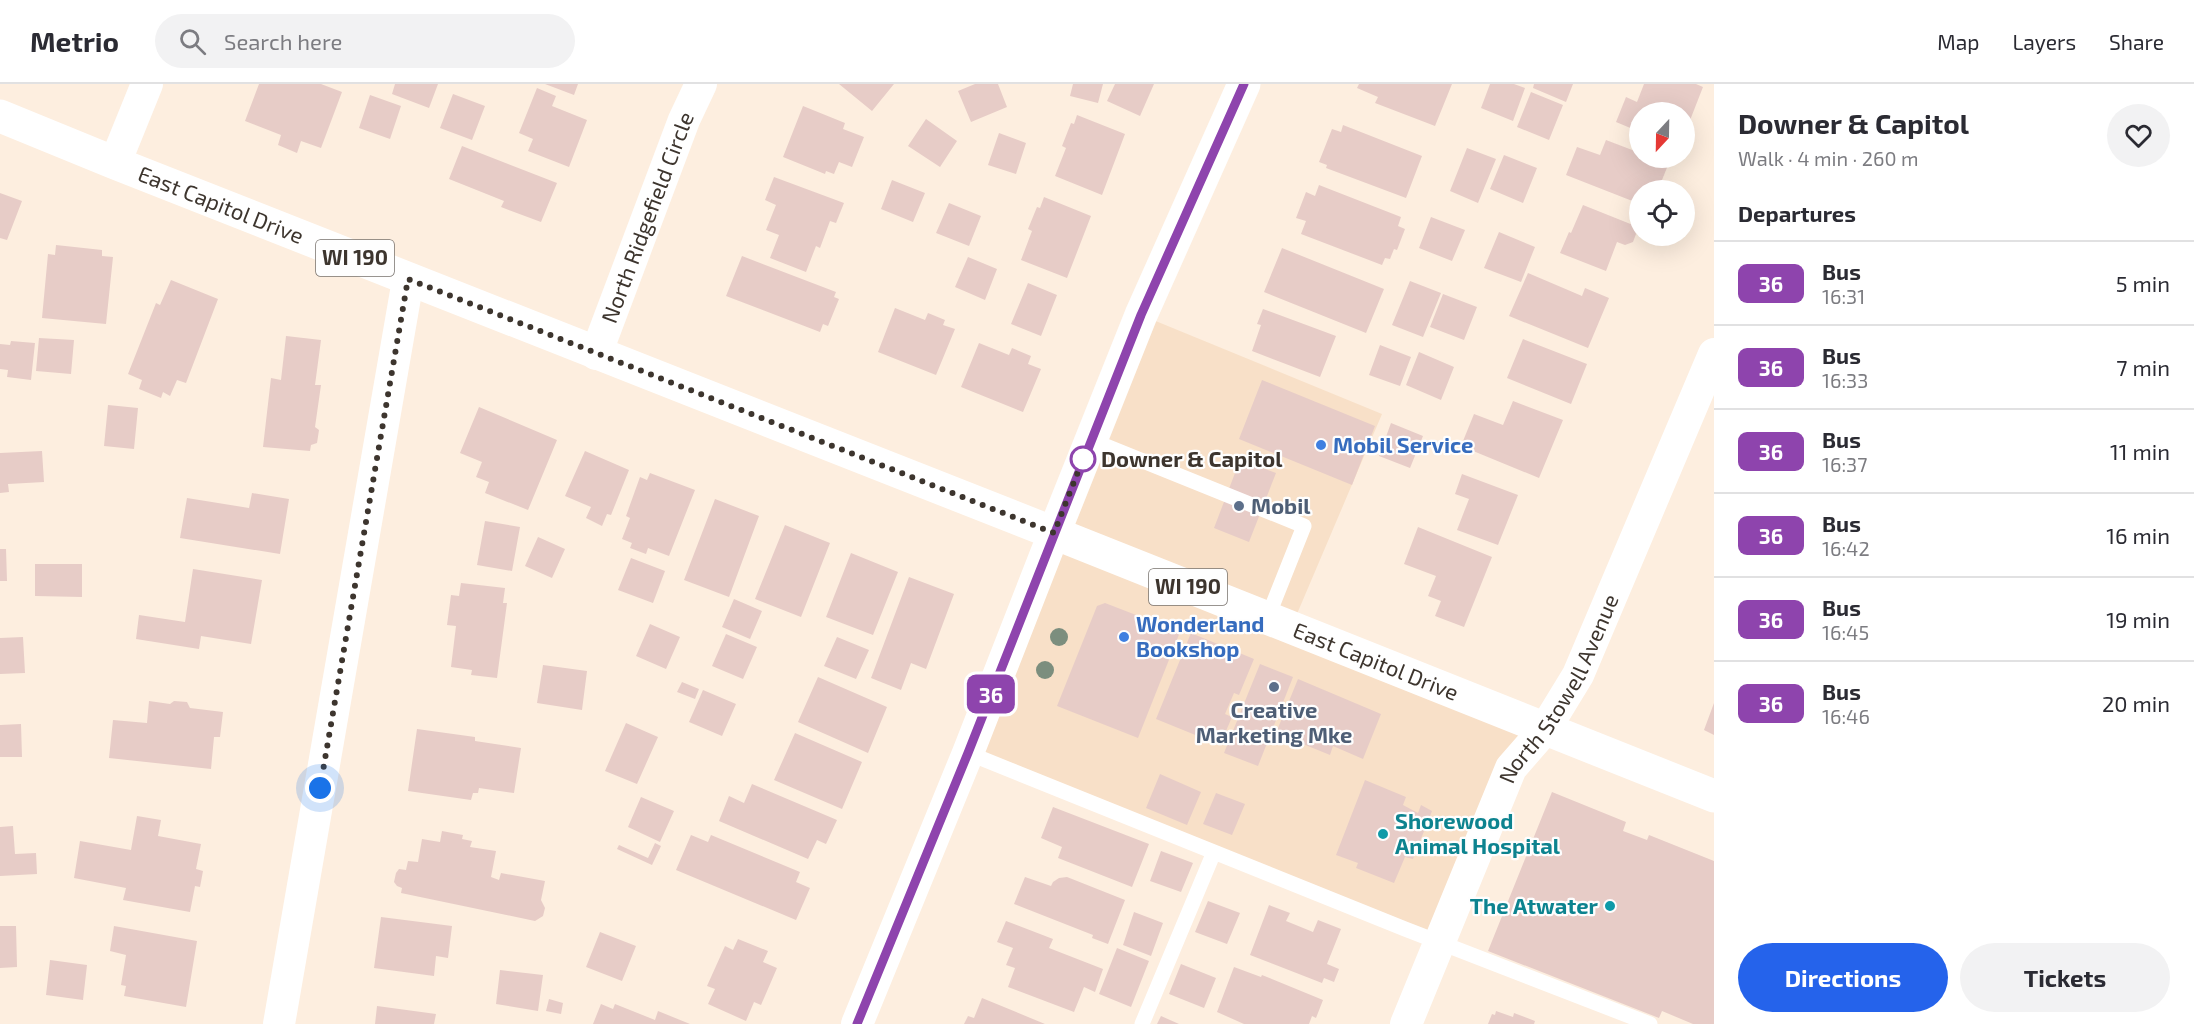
<!DOCTYPE html>
<html lang="en">
<head>
<meta charset="utf-8">
<style>
  body { margin:0; font-family:"Exo 2",sans-serif; background:#f2f2f3; color:#2b2b33; height:100vh; display:flex; flex-direction:column; font-size:22px; white-space:nowrap }
  * { box-sizing:border-box; margin:0 }
  p { font-size:20px; color:#7c7c81 }
  .icon { flex:none; width:33px; height:33px; fill:none; stroke:currentColor; stroke-width:2; stroke-linecap:round; stroke-linejoin:round }
  .map { position:relative; flex:1; overflow:hidden }
  .drawer { display:flex; flex-direction:column; background:#fff; width:480px }
  .drawer>* { flex:none }
  .badge { padding:0 12px; border-radius:9px; font-size:21px; line-height:39px }
  .needle { width:39px; rotate:202deg }
  .tools { position:absolute; left:1629px; top:18px; display:grid; gap:12px }
  .tools a { display:grid; place-items:center; width:66px; height:66px; border-radius:50%; background:#fff; box-shadow:0 6px 24px #0002; font-size:30px }
  .you { position:absolute; width:30px; height:30px; margin:-15px; border:4px solid #fff; border-radius:50%; background:#1a73e8; box-shadow:0 0 0 9px #1a73e833 }
  .map>.badge { position:absolute; translate:-50% -50%; box-shadow:0 0 0 3px #fff }
  h2 { padding:0 24px; font-size:22px; line-height:54px }
  .round { display:grid; place-items:center; flex:none; width:63px; height:63px; border-radius:32px; background:#f2f2f3 }
  .headline { display:flex; align-items:center; justify-content:space-between; height:102px; padding:0 24px }
  h1 { font-size:28px; font-weight:700; line-height:45px }
  .cta { display:flex; gap:12px; margin-top:auto; padding:12px 24px }
  .cta a { flex:1; height:69px; border-radius:36px; background:#2563eb; color:#fff; font-size:24px; font-weight:700; line-height:69px; text-align:center }
  .cta a+a { background:#f2f2f3; color:#2b2b33 }
  ul { padding:0; list-style:none }
  li { display:flex; align-items:center; gap:18px; height:84px; padding:0 24px; border-top:2px solid #e1e1e2 }
  li div { flex:1 }
  li b { display:block; font-size:22px }
  li em { font-style:normal }
  li .badge { min-width:66px; font-weight:700; text-align:center }
  header { display:flex; align-items:center; gap:36px; box-sizing:border-box; height:84px; padding:0 30px; background:#fff; border-bottom:2px solid #e1e1e2 }
  header strong { font-size:28px }
  nav { display:flex; gap:33px; margin-inline-start:auto; font-size:21px }
  .search { width:420px; height:54px; background:#f2f2f3; display:flex; align-items:center; gap:15px; box-sizing:border-box; padding:0 21px; border-radius:33px; color:#7c7c81; font-size:22px }
  main { display:flex; flex:1; min-height:0 }
  .map>svg:first-child { display:block }
</style>
</head>
<body>
<header>
<strong>Metrio</strong>
<div class="search"><svg class="icon" aria-label="search" viewBox="0 0 24 24"><circle cx="10" cy="10" r="6"/><path d="M15 15l6 6"/></svg>Search here</div>
<nav><a>Map</a><a>Layers</a><a>Share</a></nav>
</header>
<main>
<div class="map">
<svg width="1714" height="940" viewBox="0 0 1714 940">
  <rect width="100%" height="100%" fill="#fdeedf"/>
  <path fill="#f8e0c8" d="M 1141,231 L 1382,330 L 1291,544 L 1545,645 L 1440,858 L 968,669 Z"/>
  <path fill="#e7ccc7" d="M 259,0 L 321,0 L 342,8 L 321,64 L 301,57 L 297,69 L 278,61 L 281,51 L 245,37 Z
    M 395,0 L 438,0 L 429,24 L 392,10 Z
    M 545,0 L 578,0 L 574,11 Z
    M 839,0 L 894,0 L 872,27 Z
    M 975,0 L 998,0 L 1007,23 L 971,38 L 958,7 Z
    M 1073,0 L 1103,0 L 1098,19 L 1070,12 Z
    M 1115,0 L 1154,0 L 1140,32 L 1107,17 Z
    M 1359,0 L 1452,0 L 1435,42 L 1375,19 L 1378,13 L 1357,4 Z
    M 1490,0 L 1514,0 L 1525,4 L 1513,37 L 1481,24 Z
    M 1534,0 L 1573,0 L 1566,18 L 1533,4 Z
    M 1644,0 L 1696,0 L 1703,3 L 1685,49 L 1684,28 L 1640,28 L 1640,48 L 1616,38 L 1626,13 L 1637,18 Z
    M 537,4 L 556,12 L 552,22 L 587,36 L 569,83 L 528,67 L 533,55 L 519,49 Z
    M 1531,8 L 1563,21 L 1549,56 L 1517,43 Z
    M 453,10 L 485,22 L 472,56 L 440,44 Z
    M 370,11 L 401,22 L 390,55 L 359,44 Z
    M 803,22 L 845,39 L 843,45 L 864,53 L 852,83 L 839,78 L 834,90 L 826,87 L 825,90 L 783,73 Z
    M 1077,31 L 1125,50 L 1102,111 L 1055,92 L 1066,64 L 1062,62 L 1071,39 L 1074,40 Z
    M 926,35 L 957,57 L 940,83 L 908,62 Z
    M 1343,41 L 1422,72 L 1406,114 L 1326,84 L 1327,81 L 1319,78 L 1332,45 L 1341,48 Z
    M 999,49 L 1026,59 L 1016,90 L 988,81 Z
    M 1606,56 L 1640,69 L 1640,74 L 1664,74 L 1670,76 L 1658,106 L 1640,106 L 1640,120 L 1566,91 L 1577,63 L 1600,71 Z
    M 462,62 L 557,99 L 541,138 L 501,123 L 504,117 L 449,95 Z
    M 1467,64 L 1496,75 L 1478,119 L 1450,107 Z
    M 1504,71 L 1537,84 L 1523,119 L 1490,105 Z
    M 774,93 L 844,119 L 836,139 L 830,137 L 820,164 L 816,162 L 806,188 L 770,174 L 779,151 L 766,146 L 776,121 L 765,116 Z
    M 892,96 L 925,109 L 913,138 L 881,125 Z
    M 1319,101 L 1401,133 L 1398,142 L 1405,145 L 1397,166 L 1394,165 L 1390,175 L 1385,174 L 1382,181 L 1301,150 L 1306,137 L 1296,134 L 1306,108 L 1315,112 Z
    M 0,109 L 22,117 L 7,156 L 0,154 Z
    M 1044,113 L 1091,132 L 1067,194 L 1021,176 L 1032,147 L 1028,145 L 1037,123 L 1040,124 Z
    M 949,119 L 981,132 L 969,162 L 936,149 Z
    M 1583,121 L 1633,141 L 1636,150 L 1633,158 L 1625,161 L 1617,158 L 1606,187 L 1560,169 L 1569,148 L 1571,149 Z
    M 1431,133 L 1465,146 L 1452,177 L 1419,164 Z
    M 1499,148 L 1535,163 L 1521,198 L 1484,184 Z
    M 56,161 L 102,166 L 102,172 L 113,173 L 106,240 L 42,234 L 48,170 L 55,171 Z
    M 1282,164 L 1384,205 L 1366,249 L 1264,208 Z
    M 742,172 L 836,208 L 834,213 L 839,215 L 828,242 L 823,240 L 820,248 L 726,212 Z
    M 968,173 L 997,185 L 985,216 L 955,203 Z
    M 1528,189 L 1582,212 L 1585,204 L 1609,214 L 1588,264 L 1509,232 Z
    M 171,196 L 218,215 L 186,299 L 177,296 L 170,312 L 163,308 L 161,314 L 139,305 L 142,296 L 128,290 L 156,219 L 160,221 Z
    M 1410,197 L 1441,209 L 1423,253 L 1392,241 Z
    M 1028,199 L 1057,211 L 1041,252 L 1011,240 Z
    M 1443,210 L 1477,223 L 1464,256 L 1430,243 Z
    M 895,224 L 925,236 L 928,229 L 945,236 L 943,241 L 955,245 L 936,291 L 878,268 Z
    M 1263,225 L 1336,252 L 1320,293 L 1252,267 L 1261,241 L 1257,240 Z
    M 286,252 L 321,256 L 315,301 L 321,301 L 315,343 L 319,346 L 317,359 L 311,361 L 310,367 L 263,363 L 271,294 L 281,296 Z
    M 39,254 L 74,256 L 71,290 L 36,287 Z
    M 1523,255 L 1587,280 L 1571,320 L 1507,294 Z
    M 11,257 L 35,259 L 31,296 L 7,293 L 8,286 L 0,285 L 0,260 L 10,261 Z
    M 979,259 L 1009,271 L 1012,264 L 1031,272 L 1028,280 L 1041,285 L 1023,328 L 961,303 Z
    M 1380,261 L 1411,273 L 1400,302 L 1369,291 Z
    M 1419,268 L 1454,283 L 1441,316 L 1406,301 Z
    M 1262,296 L 1375,342 L 1352,401 L 1239,355 Z
    M 1513,317 L 1563,336 L 1539,394 L 1461,362 L 1474,330 L 1503,341 Z
    M 108,321 L 138,324 L 134,365 L 104,362 Z
    M 479,323 L 557,356 L 528,426 L 485,409 L 489,398 L 476,393 L 482,378 L 460,369 Z
    M 1391,339 L 1423,352 L 1410,384 L 1379,372 Z
    M 42,367 L 44,398 L 8,400 L 9,408 L 0,409 L 0,369 Z
    M 585,367 L 629,386 L 611,431 L 607,430 L 602,442 L 586,434 L 591,423 L 565,412 Z
    M 1240,376 L 1276,389 L 1249,458 L 1214,444 Z
    M 650,389 L 695,406 L 669,472 L 648,464 L 646,470 L 630,464 L 632,459 L 622,455 L 630,434 L 626,432 L 640,393 L 647,396 Z
    M 1462,390 L 1518,411 L 1498,461 L 1457,446 L 1469,415 L 1455,410 Z
    M 252,409 L 289,415 L 280,470 L 180,454 L 187,414 L 249,424 Z
    M 715,415 L 759,432 L 729,513 L 684,496 Z
    M 485,437 L 520,443 L 512,487 L 477,481 Z
    M 785,441 L 830,459 L 801,533 L 755,515 Z
    M 1418,443 L 1492,473 L 1464,543 L 1435,532 L 1441,517 L 1428,512 L 1436,492 L 1404,480 Z
    M 538,453 L 565,465 L 552,494 L 525,482 Z
    M 0,465 L 6,465 L 7,497 L 0,497 Z
    M 851,469 L 898,488 L 873,551 L 826,533 Z
    M 631,474 L 665,487 L 653,519 L 618,506 Z
    M 35,480 L 82,480 L 82,513 L 35,512 Z
    M 193,485 L 262,496 L 251,560 L 201,552 L 199,565 L 136,555 L 139,531 L 185,538 Z
    M 909,493 L 954,510 L 926,585 L 911,579 L 901,606 L 871,594 Z
    M 461,499 L 505,504 L 503,519 L 507,519 L 497,594 L 471,591 L 472,586 L 451,583 L 456,542 L 447,541 L 451,511 L 459,512 Z
    M 734,515 L 762,527 L 750,555 L 722,543 Z
    M 1105,519 L 1180,548 L 1138,654 L 1057,622 L 1097,522 Z
    M 650,540 L 680,553 L 666,585 L 636,572 Z
    M 1191,549 L 1254,575 L 1239,611 L 1234,609 L 1225,630 L 1232,633 L 1220,661 L 1156,635 Z
    M 726,550 L 757,563 L 743,595 L 712,582 Z
    M 23,553 L 25,589 L 0,590 L 0,554 Z
    M 837,553 L 869,566 L 856,595 L 824,582 Z
    M 1260,580 L 1293,593 L 1258,682 L 1224,669 Z
    M 543,581 L 587,587 L 582,626 L 537,619 Z
    M 818,593 L 887,623 L 868,669 L 798,638 Z
    M 1298,595 L 1381,630 L 1363,675 L 1333,662 L 1330,671 L 1276,649 Z
    M 682,598 L 699,605 L 695,615 L 677,608 Z
    M 703,606 L 736,620 L 722,652 L 689,638 Z
    M 149,617 L 170,620 L 174,617 L 187,618 L 190,624 L 223,628 L 220,653 L 214,653 L 211,685 L 109,674 L 113,636 L 147,639 Z
    M 1714,619 L 1714,651 L 1704,646 Z
    M 626,639 L 658,653 L 637,700 L 605,687 Z
    M 21,640 L 22,673 L 0,673 L 0,641 Z
    M 417,645 L 475,653 L 475,657 L 521,664 L 514,709 L 479,704 L 478,709 L 473,709 L 471,716 L 408,707 Z
    M 795,649 L 862,678 L 842,725 L 774,696 Z
    M 1160,690 L 1201,708 L 1187,741 L 1146,724 Z
    M 1365,696 L 1406,713 L 1403,721 L 1418,729 L 1421,721 L 1432,727 L 1413,775 L 1405,773 L 1394,799 L 1356,784 L 1358,779 L 1336,771 Z
    M 752,700 L 837,736 L 826,760 L 817,756 L 808,775 L 719,737 L 729,712 L 744,719 Z
    M 1552,708 L 1626,738 L 1623,747 L 1647,756 L 1649,751 L 1714,777 L 1714,940 L 1693,940 L 1662,927 L 1659,934 L 1488,867 Z
    M 1216,709 L 1245,720 L 1232,751 L 1203,740 Z
    M 641,713 L 674,727 L 660,758 L 628,743 Z
    M 1053,723 L 1149,760 L 1132,803 L 1058,774 L 1062,763 L 1041,754 Z
    M 137,732 L 161,736 L 158,752 L 201,760 L 196,785 L 203,787 L 200,803 L 195,802 L 190,828 L 123,816 L 126,804 L 74,794 L 80,757 L 131,766 Z
    M 13,742 L 15,770 L 36,769 L 37,790 L 0,792 L 0,743 Z
    M 442,747 L 463,751 L 462,755 L 472,757 L 470,763 L 496,767 L 491,793 L 499,796 L 501,789 L 545,797 L 541,816 L 545,824 L 543,832 L 535,837 L 401,809 L 402,804 L 397,802 L 394,798 L 396,789 L 399,785 L 406,786 L 408,777 L 418,778 L 422,755 L 440,758 Z
    M 691,751 L 708,758 L 711,751 L 800,788 L 796,798 L 810,804 L 796,836 L 676,786 Z
    M 655,759 L 661,762 L 652,781 L 617,765 L 619,761 L 648,774 Z
    M 1161,767 L 1193,779 L 1181,808 L 1150,797 Z
    M 1025,793 L 1051,802 L 1053,798 L 1059,794 L 1067,793 L 1125,816 L 1108,860 L 1092,854 L 1093,851 L 1014,820 Z
    M 1208,817 L 1240,829 L 1227,860 L 1195,848 Z
    M 1269,821 L 1290,829 L 1286,837 L 1313,848 L 1318,836 L 1341,845 L 1327,880 L 1339,885 L 1334,898 L 1324,894 L 1322,899 L 1250,871 Z
    M 1134,828 L 1163,839 L 1151,872 L 1123,861 Z
    M 381,833 L 452,842 L 448,874 L 436,872 L 434,892 L 374,884 Z
    M 1006,837 L 1053,855 L 1049,864 L 1103,885 L 1095,908 L 1084,903 L 1074,928 L 1008,903 L 1015,884 L 1006,881 L 1013,864 L 997,858 Z
    M 0,842 L 16,842 L 17,883 L 0,884 Z
    M 114,842 L 197,857 L 186,923 L 124,912 L 126,902 L 121,901 L 126,871 L 110,867 Z
    M 600,848 L 636,862 L 622,897 L 586,883 Z
    M 738,855 L 768,867 L 763,878 L 777,884 L 761,921 L 754,918 L 746,937 L 708,920 L 715,905 L 707,902 L 725,862 L 733,866 Z
    M 1117,864 L 1149,877 L 1131,923 L 1099,910 Z
    M 50,876 L 87,881 L 83,916 L 46,911 Z
    M 1181,880 L 1216,894 L 1204,924 L 1169,910 Z
    M 1234,883 L 1261,893 L 1262,891 L 1323,916 L 1316,934 L 1312,932 L 1309,940 L 1244,940 L 1217,928 Z
    M 500,886 L 543,891 L 538,927 L 496,920 Z
    M 982,914 L 1045,940 L 964,940 L 968,932 L 974,934 Z
    M 549,915 L 563,919 L 561,930 L 546,927 Z
    M 601,920 L 613,925 L 615,920 L 655,936 L 658,927 L 690,940 L 593,940 Z
    M 377,922 L 436,930 L 434,940 L 375,940 Z
    M 1496,927 L 1513,933 L 1514,929 L 1535,937 L 1534,940 L 1488,940 L 1492,930 L 1495,931 Z
    M 1161,932 L 1179,940 L 1157,940 Z"/>
  <g fill="none" stroke-linecap="round" stroke-linejoin="round">
    <path stroke="#fff" stroke-width="15" d="M 1091,356 L 1304,442 L 1267,535
      M 968,669 L 1405,845 L 1650,940
      M 1142,940 L 1214,768"/>
    <g stroke="#fff" stroke-width="32">
      <path d="M 115,79 L 147,0"/>
      <path id="s1" d="M 596,270 L 684,36 L 701,0"/>
      <path d="M 279,940 L 408,196"/>
      <path d="M 857,940 L 968,669 L 1054,449"/>
      <path id="s2" d="M 1406,940 L 1511,684 L 1545,645 L 1578,591 L 1714,270"/>
    </g>
    <path stroke="#fff" stroke-width="33" d="M 1054,449 L 1141,231 L 1244,0"/>
    <path stroke="#fff" stroke-width="33" id="s3" d="M 0,32 L 115,79 L 1054,449 L 1714,712"/>
  </g>
  <g fill="#7c8e7e">
    <circle cx="1059" cy="553" r="9"/>
    <circle cx="1045" cy="586" r="9"/>
  </g>
  <g fill="none" stroke-linecap="round" stroke-linejoin="round">
    <defs>
      <path id="line" d="M 857,940 L 968,669 L 1141,231 L 1244,0"/>
    </defs>
    <use href="#line" stroke="#fff" stroke-width="14"/>
    <use href="#line" stroke="#8e44ad" stroke-width="9"/>
    <path stroke="#3d352e" stroke-width="6" stroke-dasharray="0 10.8" d="M 320,704 L 408,195 L 1054,449 L 1083,375"/>
  </g>
  <g fill="#3f7fe0" stroke="#fefefe" stroke-width="2">
    <circle cx="1321" cy="361" r="6"/>
    <circle cx="1124" cy="553" r="6"/>
  </g>
  <circle fill="#fff" stroke="#8e44ad" stroke-width="3" cx="1083" cy="375" r="12"/>
  <g fill="#5c6f8a" stroke="#fefefe" stroke-width="2">
    <circle cx="1239" cy="422" r="6"/>
    <circle cx="1274" cy="603" r="6"/>
  </g>
  <g fill="#0f9aa8" stroke="#fefefe" stroke-width="2">
    <circle cx="1383" cy="750" r="6"/>
    <circle cx="1610" cy="822" r="6"/>
  </g>
  <g text-anchor="middle" stroke-width="4.5" stroke-linejoin="round" paint-order="stroke">
    <g fill="#fefefe" stroke="#77716c" stroke-width="1.5">
      <rect x="316" y="156" width="78" height="36" rx="4.5"/>
      <rect x="1149" y="485" width="78" height="36" rx="4.5"/>
    </g>
    <g font-size="21" font-weight="bold" fill="#3d352e">
      <text x="355" y="181">WI 190</text>
      <text x="1188" y="510">WI 190</text>
    </g>
    <g font-size="22" fill="#3d352e" stroke="#fefefe">
      <text dy="8" stroke="none"><textPath href="#s3" startOffset="238">East Capitol Drive</textPath></text>
      <text dy="8" stroke="none"><textPath href="#s1" startOffset="146">North Ridgefield Circle</textPath></text>
      <text dy="8" stroke="none"><textPath href="#s3" startOffset="1480">East Capitol Drive</textPath></text>
      <text dy="8" stroke="none"><textPath href="#s2" startOffset="370">North Stowell Avenue</textPath></text>
    </g>
    <g font-size="22" font-weight="bold" fill="#366cbe" stroke="#fefefe" text-anchor="start">
      <text x="1333" y="369">Mobil Service</text>
      <text x="1136" y="548">Wonderland<tspan x="1136" dy="25">Bookshop</tspan></text>
    </g>
    <g font-size="22" font-weight="bold" fill="#3d352e" stroke="#fefefe" text-anchor="start">
      <text x="1101" y="383">Downer &amp; Capitol</text>
    </g>
    <g font-size="22" font-weight="bold" fill="#4e5e75" stroke="#fefefe" text-anchor="start">
      <text x="1251" y="430">Mobil</text>
      <text x="1274" y="634" text-anchor="middle">Creative<tspan x="1274" dy="25">Marketing Mke</tspan></text>
    </g>
    <g font-size="22" font-weight="bold" fill="#0d838f" stroke="#fefefe" text-anchor="start">
      <text x="1395" y="745">Shorewood<tspan x="1395" dy="25">Animal Hospital</tspan></text>
      <text x="1598" y="830" text-anchor="end">The Atwater</text>
    </g>
  </g>
</svg>
<div class="tools">
<a><svg class="needle" viewBox="-14 -14 28 28"><path d="M0-13l5 13h-10z" fill="#e53935"/><path d="M0 13l5-13h-10z" fill="#7c7c81"/></svg></a>
<a><svg class="icon" aria-label="locate" viewBox="0 0 24 24"><circle cx="12" cy="12" r="6"/><path d="M12 2v4M12 18v4M2 12h4M18 12h4"/></svg></a>
</div>
<div class="you" style="left:320px;top:704px"></div>
<b class="badge" style="left:991px;top:610px;background:#8e44ad;color:#fff">36</b>
</div>
<section class="drawer">
<div class="headline"><div><h1>Downer &amp; Capitol</h1><p>Walk · 4 min · 260 m</p></div><a class="round"><svg class="icon" aria-label="heart" viewBox="0 0 24 24"><path d="M12 20l-8-8c-3-5 5-10 8-4 3-6 11-1 8 4z"/></svg></a></div>
<h2>Departures</h2>
<ul>
<li><span class="badge" style="background:#8e44ad;color:#fff">36</span><div><b>Bus</b><p>16:31</p></div><em>5 min</em></li>
<li><span class="badge" style="background:#8e44ad;color:#fff">36</span><div><b>Bus</b><p>16:33</p></div><em>7 min</em></li>
<li><span class="badge" style="background:#8e44ad;color:#fff">36</span><div><b>Bus</b><p>16:37</p></div><em>11 min</em></li>
<li><span class="badge" style="background:#8e44ad;color:#fff">36</span><div><b>Bus</b><p>16:42</p></div><em>16 min</em></li>
<li><span class="badge" style="background:#8e44ad;color:#fff">36</span><div><b>Bus</b><p>16:45</p></div><em>19 min</em></li>
<li><span class="badge" style="background:#8e44ad;color:#fff">36</span><div><b>Bus</b><p>16:46</p></div><em>20 min</em></li>
</ul>
<div class="cta"><a>Directions</a><a>Tickets</a></div>
</section>
</main>
</body>
</html>
